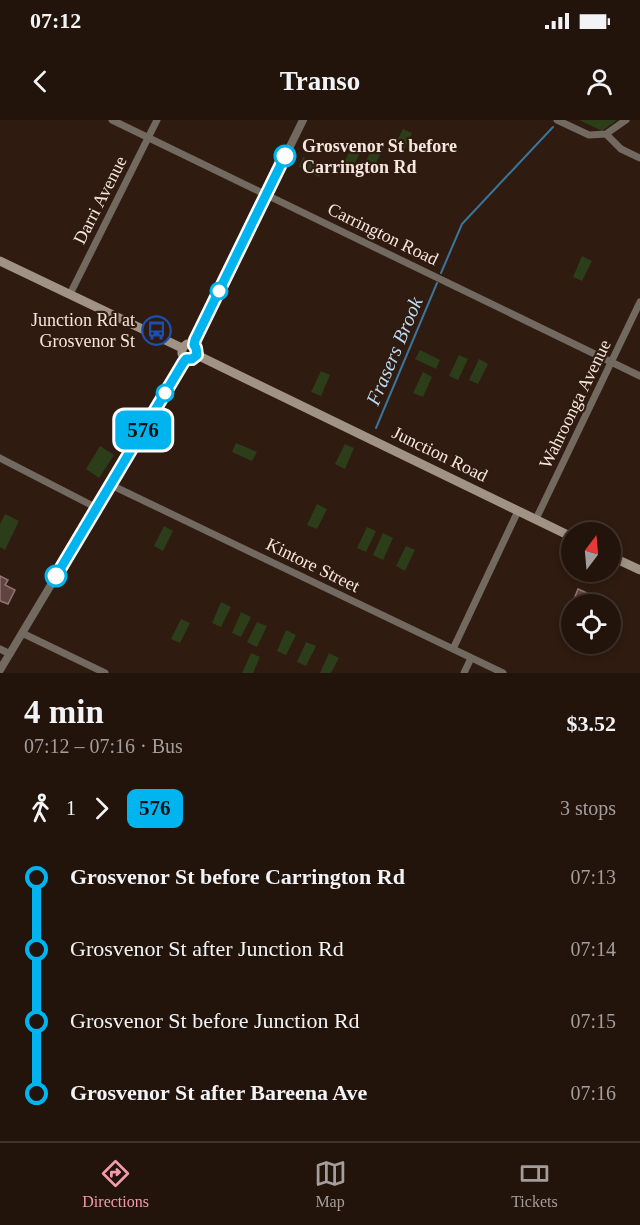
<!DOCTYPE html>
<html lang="en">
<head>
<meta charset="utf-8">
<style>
  body { margin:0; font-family:"Times New Roman",serif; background:#2b1d14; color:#f1f3f6; height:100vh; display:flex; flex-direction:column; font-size:22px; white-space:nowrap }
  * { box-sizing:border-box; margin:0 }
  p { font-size:20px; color:#a39e9d }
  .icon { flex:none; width:33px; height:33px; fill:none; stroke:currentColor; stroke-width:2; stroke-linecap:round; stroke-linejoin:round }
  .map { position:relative; height:553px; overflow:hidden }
  .sheet { display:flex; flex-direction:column; background:#23140b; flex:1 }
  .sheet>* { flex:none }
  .badge { padding:0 12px; border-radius:9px; font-size:21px; line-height:39px }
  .needle { width:39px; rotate:16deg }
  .controls { position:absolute; left:561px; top:402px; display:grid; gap:12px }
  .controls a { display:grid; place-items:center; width:60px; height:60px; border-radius:50%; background:#23140b; box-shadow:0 3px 9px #0003,0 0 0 2px #40332c; font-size:30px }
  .map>.badge { position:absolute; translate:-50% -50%; box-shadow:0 0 0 3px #fff }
  .legs { display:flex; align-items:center; gap:9px; height:66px; padding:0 24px; font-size:20px }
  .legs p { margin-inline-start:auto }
  .headline { display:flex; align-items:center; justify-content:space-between; height:102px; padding:0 24px }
  h1 { font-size:33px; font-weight:600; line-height:45px }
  ul { padding:0 24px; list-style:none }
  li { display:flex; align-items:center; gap:21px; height:72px; font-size:22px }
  li i { display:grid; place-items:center; width:9px; height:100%; margin:0 8px; background:currentColor }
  li i::after { content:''; width:15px; height:15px; margin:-8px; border:4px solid; border-radius:50%; background:#23140b }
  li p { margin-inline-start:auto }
  li:first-child i { background:linear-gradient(#0000 50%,currentColor 0) }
  li:last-child i { background:linear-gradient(currentColor 50%,#0000 0) }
  .status { display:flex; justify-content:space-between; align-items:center; height:42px; padding:0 30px; background:#23140b; direction:ltr }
  .status svg { height:16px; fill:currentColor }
  header { display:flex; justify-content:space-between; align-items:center; height:78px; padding:0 24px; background:#23140b; font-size:27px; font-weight:600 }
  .dock { display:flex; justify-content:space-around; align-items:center; height:84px; border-top:2px solid #40332c; background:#23140b; font-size:16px; color:#a39e9d }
  .dock a { display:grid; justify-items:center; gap:3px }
  .dock .active { color:#f29aae }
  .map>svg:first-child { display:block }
</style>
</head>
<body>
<div class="status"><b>07:12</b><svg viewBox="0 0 49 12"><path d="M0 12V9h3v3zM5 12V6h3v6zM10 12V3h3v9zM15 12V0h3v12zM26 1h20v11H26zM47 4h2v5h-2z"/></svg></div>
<header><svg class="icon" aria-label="back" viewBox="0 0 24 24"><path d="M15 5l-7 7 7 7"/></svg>Transo<svg class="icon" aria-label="person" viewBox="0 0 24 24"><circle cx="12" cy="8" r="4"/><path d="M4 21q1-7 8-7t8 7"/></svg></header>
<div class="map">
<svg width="640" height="553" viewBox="0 0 640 553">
  <rect width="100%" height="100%" fill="#2f1b0f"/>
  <path fill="#2c3d1a" d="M 579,0 L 617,0 L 602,11 Z
    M 403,9 L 412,13 L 402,34 L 393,29 Z
    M 375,22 L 384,27 L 374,47 L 365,43 Z
    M 352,26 L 361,31 L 351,51 L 342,47 Z
    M 303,37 L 324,47 L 319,57 L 299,47 Z
    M 582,136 L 592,141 L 582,161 L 573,157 Z
    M 420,230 L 440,240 L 436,249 L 415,239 Z
    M 459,235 L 468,239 L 458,260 L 449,256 Z
    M 479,239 L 488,244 L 478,264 L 469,260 Z
    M 321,251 L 330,255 L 321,276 L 311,272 Z
    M 423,252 L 432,257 L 423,277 L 413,273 Z
    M 236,323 L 257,332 L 252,341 L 232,332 Z
    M 345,324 L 354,328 L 345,349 L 335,344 Z
    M 100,326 L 114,335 L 99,358 L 86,349 Z
    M 317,384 L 327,389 L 317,409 L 307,405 Z
    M 5,394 L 19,401 L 5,430 L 0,427 L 0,404 Z
    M 164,406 L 173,411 L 163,431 L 154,426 Z
    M 367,407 L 376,411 L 366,432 L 357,428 Z
    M 383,413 L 393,418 L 383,440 L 373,435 Z
    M 406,426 L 415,430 L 405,451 L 396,446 Z
    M 221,482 L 231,487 L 221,507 L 212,503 Z
    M 241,492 L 251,497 L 241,517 L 232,513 Z
    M 181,499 L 190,503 L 180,523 L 171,519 Z
    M 257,502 L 267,506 L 257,527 L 247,522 Z
    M 286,510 L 296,515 L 286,535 L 277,531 Z
    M 306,522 L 316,526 L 306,546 L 297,542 Z
    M 251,533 L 260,537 L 253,553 L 242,553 Z
    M 329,533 L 339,538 L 331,553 L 320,553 Z"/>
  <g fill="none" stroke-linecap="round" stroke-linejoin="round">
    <path stroke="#39759c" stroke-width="2" d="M 441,153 L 462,104 L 553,7
      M 376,308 L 437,163"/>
  </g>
  <path fill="#5f4442" stroke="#937572" stroke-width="1.5" d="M 0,456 L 8,460 L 5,465 L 15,470 L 8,484 L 0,481 Z
    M 578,469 L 596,477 L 592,484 L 587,484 L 574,479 Z"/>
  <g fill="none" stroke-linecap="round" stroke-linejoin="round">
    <path stroke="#726960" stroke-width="7" d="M 112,0 L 640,256
      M 557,0 L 589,15 L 606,14 L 621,29 L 640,38
      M 606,14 L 626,0
      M 70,174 L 157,0
      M 0,338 L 97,388
      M 111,365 L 503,553
      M 536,399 L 640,182
      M 22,513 L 105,553
      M 0,529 L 10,534
      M 453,529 L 518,391
      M 464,553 L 471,538"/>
    <path stroke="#726960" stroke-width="8" d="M 193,225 L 303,0
      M 0,550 L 186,239"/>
    <path stroke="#a09285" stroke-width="9" d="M 0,141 L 182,228
      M 182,228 L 182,234 L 186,239 L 192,239 L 197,235
      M 182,228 L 187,224 L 193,225 L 197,230 L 197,235
      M 197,235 L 572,417
      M 610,436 L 640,450"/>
  </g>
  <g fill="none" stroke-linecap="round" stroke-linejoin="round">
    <defs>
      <path id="line-1" d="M 56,456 L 183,243 L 186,239 L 192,239 L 197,235 L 196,228 L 194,225 L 195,220 L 285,36"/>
    </defs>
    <use href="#line-1" stroke="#fff" stroke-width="14"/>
    <use href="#line-1" stroke="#00b5ef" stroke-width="9"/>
  </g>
  <defs>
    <symbol id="bus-ring" viewBox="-11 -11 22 22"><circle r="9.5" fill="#2f1b0f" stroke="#1a4fb4" stroke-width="1.5"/><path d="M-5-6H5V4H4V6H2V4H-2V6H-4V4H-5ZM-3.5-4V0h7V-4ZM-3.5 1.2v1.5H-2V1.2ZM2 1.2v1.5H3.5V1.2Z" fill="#1a4fb4"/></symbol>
  </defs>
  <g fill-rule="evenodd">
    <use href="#bus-ring" x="140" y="194" width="33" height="33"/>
  </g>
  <g fill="#fff" stroke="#00b5ef" stroke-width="3">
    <circle cx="285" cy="36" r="10"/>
    <circle cx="219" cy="171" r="8"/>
    <circle cx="165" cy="273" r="8"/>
    <circle cx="56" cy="456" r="10"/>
  </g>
  <g text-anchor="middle" stroke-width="4.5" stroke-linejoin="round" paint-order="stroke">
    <g font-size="18" font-weight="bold" fill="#f5e7df" stroke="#2f1b0f" text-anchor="start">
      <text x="302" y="32">Grosvenor St before<tspan x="302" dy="21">Carrington Rd</tspan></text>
    </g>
    <g font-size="18" fill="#f5e7df" stroke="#2f1b0f">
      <text transform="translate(100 80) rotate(-63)" y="6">Darri Avenue</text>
      <text transform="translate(383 114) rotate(26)" y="6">Carrington Road</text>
      <text transform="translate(575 284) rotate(-64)" y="6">Wahroonga Avenue</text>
      <text transform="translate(440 334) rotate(26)" y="6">Junction Road</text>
      <text transform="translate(313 445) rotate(26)" y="6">Kintore Street</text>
    </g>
    <g font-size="18" fill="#f5e7df" stroke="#2f1b0f" text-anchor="end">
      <text x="135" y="206">Junction Rd at<tspan x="135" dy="21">Grosvenor St</tspan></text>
    </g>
    <g font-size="20" font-style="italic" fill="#bbdbf2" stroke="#2f1b0f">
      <text transform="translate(394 231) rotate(-67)" y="7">Frasers Brook</text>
    </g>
  </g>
</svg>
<div class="controls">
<a><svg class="needle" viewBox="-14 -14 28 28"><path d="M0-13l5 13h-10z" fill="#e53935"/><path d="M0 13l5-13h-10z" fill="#a39e9d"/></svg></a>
<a><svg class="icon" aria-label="locate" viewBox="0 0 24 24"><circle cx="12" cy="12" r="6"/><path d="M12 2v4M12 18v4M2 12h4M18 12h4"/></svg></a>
</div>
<b class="badge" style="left:143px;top:310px;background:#00b5ef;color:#111">576</b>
</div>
<section class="sheet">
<div class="headline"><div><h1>4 min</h1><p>07:12 – 07:16 · Bus</p></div><b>$3.52</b></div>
<div class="legs"><svg class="icon" aria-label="walk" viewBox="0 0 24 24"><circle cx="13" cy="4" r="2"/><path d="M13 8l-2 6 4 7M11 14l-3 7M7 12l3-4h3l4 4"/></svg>1<svg class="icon" aria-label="forward" viewBox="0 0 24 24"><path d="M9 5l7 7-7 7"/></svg><b class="badge" style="background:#00b5ef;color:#111">576</b><p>3 stops</p></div>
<ul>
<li><i style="color:#00b5ef"></i><b>Grosvenor St before Carrington Rd</b><p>07:13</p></li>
<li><i style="color:#00b5ef"></i><span>Grosvenor St after Junction Rd</span><p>07:14</p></li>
<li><i style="color:#00b5ef"></i><span>Grosvenor St before Junction Rd</span><p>07:15</p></li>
<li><i style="color:#00b5ef"></i><b>Grosvenor St after Bareena Ave</b><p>07:16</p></li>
</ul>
</section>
<nav class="dock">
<a class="active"><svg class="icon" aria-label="directions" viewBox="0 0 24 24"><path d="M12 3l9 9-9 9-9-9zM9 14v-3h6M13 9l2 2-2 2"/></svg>Directions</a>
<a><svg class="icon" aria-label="map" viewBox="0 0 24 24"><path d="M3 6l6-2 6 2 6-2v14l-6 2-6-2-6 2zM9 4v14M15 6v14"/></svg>Map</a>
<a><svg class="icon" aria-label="tickets" viewBox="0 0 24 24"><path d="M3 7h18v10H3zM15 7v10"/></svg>Tickets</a>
</nav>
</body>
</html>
